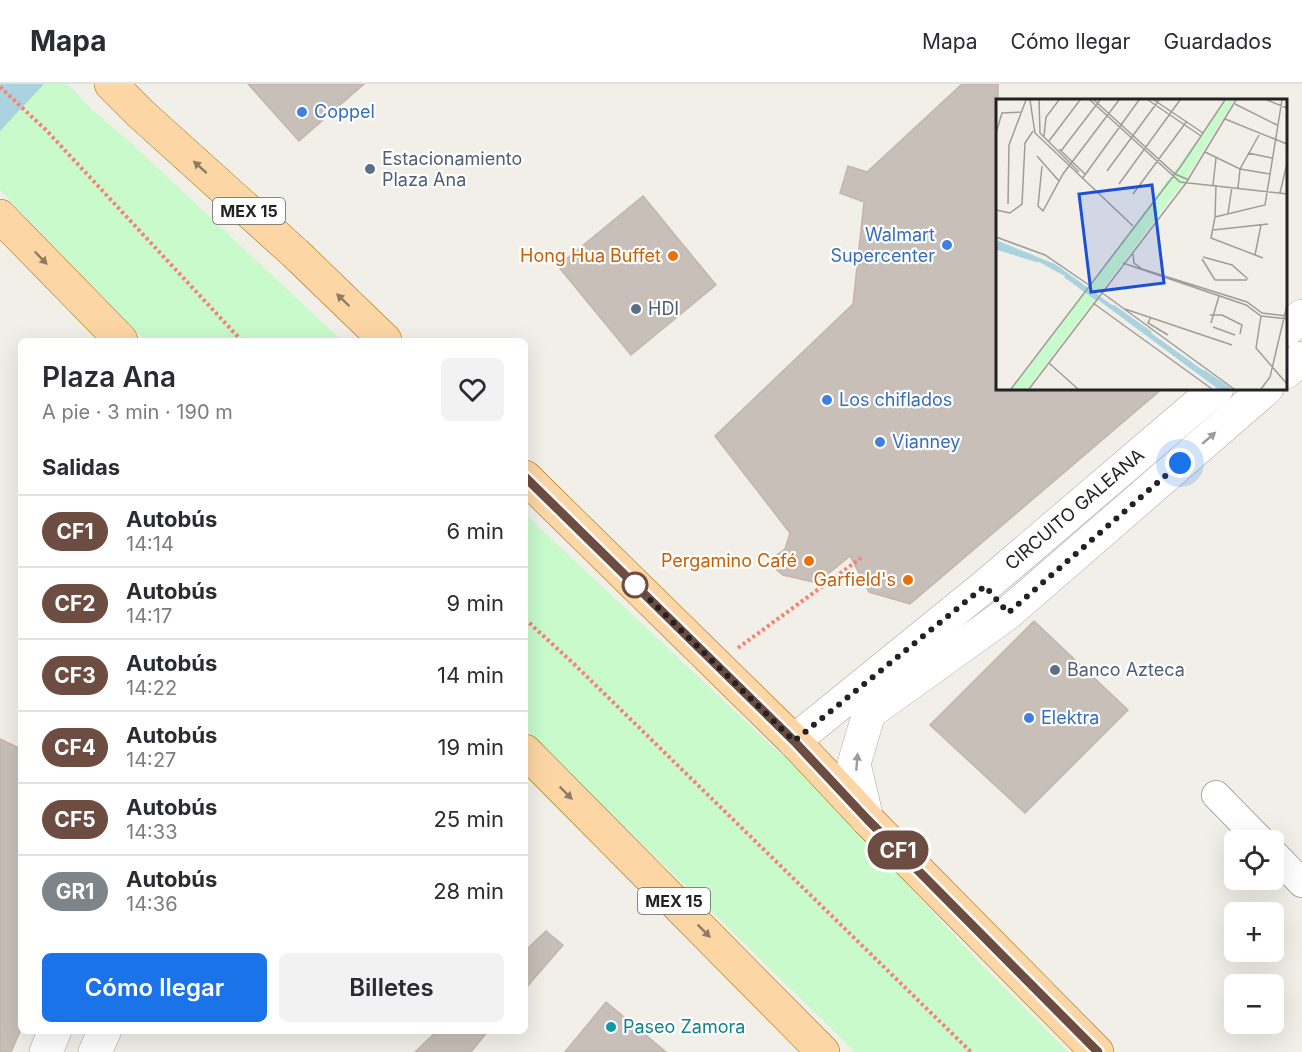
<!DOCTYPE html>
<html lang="es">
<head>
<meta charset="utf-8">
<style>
  body { margin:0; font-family:Inter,sans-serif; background:#f2f2f3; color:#2b2b33; height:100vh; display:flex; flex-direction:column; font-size:22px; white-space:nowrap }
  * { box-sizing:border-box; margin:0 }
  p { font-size:20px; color:#7c7c81 }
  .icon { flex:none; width:33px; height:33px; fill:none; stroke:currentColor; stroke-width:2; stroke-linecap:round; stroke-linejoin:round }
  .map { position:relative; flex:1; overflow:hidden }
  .sheet { position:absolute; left:18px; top:254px; width:510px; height:696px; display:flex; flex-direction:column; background:#fff; border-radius:9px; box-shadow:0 6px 24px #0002 }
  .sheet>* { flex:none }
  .badge { padding:0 12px; border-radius:20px; font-size:21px; line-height:39px }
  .buttons { position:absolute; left:1224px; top:746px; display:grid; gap:12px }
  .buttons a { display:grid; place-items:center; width:60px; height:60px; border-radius:9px; background:#fff; box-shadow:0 6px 24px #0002; font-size:30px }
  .you { position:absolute; width:30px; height:30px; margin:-15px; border:4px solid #fff; border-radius:50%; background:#1a73e8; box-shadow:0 0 0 9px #1a73e833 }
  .map>.badge { position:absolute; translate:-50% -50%; box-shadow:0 0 0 3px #fff }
  h2 { padding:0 24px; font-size:22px; line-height:54px }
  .round { display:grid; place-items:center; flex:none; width:63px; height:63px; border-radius:9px; background:#f2f2f3 }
  .headline { display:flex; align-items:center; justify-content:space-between; height:102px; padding:0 24px }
  h1 { font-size:28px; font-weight:600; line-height:45px }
  .primary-button { display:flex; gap:12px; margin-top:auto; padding:12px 24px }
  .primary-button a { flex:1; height:69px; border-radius:9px; background:#1a73e8; color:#fff; font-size:24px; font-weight:600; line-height:69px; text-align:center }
  .primary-button a+a { background:#f2f2f3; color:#2b2b33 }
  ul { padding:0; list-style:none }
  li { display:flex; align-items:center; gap:18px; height:72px; padding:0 24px; border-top:2px solid #e1e1e2 }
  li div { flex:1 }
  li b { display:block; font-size:22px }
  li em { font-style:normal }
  li .badge { min-width:66px; font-weight:700; text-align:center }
  header { display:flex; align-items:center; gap:36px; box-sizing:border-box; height:84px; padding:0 30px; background:#fff; border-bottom:2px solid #e1e1e2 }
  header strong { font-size:28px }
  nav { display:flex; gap:33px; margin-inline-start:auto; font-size:21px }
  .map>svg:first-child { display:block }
</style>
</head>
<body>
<header>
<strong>Mapa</strong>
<nav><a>Mapa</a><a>Cómo llegar</a><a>Guardados</a></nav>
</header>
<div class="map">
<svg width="1302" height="968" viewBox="0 0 1302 968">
  <rect width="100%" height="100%" fill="#f2efe9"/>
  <path fill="#c8facc" d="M 0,0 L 68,0 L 92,26 L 129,57 L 341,256 L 145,256 L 0,106 Z
    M 525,430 L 772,662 L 799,684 L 978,877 L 1068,968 L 855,968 L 525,645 Z"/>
  <path fill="#aad3df" d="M 0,0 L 44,0 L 0,47 Z"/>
  <path fill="#c7bfb8" stroke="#c4b6ab" stroke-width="1.5" d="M 248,0 L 364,0 L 299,57 Z
    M 962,0 L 998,0 L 998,304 L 1163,304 L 910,520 L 869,508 L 850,472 L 817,499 L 783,491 L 767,478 L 785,465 L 790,449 L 715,352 L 853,220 L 864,118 L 840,109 L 848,82 L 867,88 Z
    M 643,112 L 716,201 L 631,271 L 558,182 Z
    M 1034,537 L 1128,626 L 1025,729 L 930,641 Z
    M 0,655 L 21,665 L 21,945 L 11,968 L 0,968 Z
    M 546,847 L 563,861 L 525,905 L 525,867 Z
    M 606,918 L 666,968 L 565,968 Z
    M 438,946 L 489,946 L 471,968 L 415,968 Z"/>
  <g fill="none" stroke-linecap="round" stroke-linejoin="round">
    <defs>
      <path id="minor" d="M 1216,711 L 1260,756
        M 1274,770 L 1302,799"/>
      <g id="tertiary">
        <path d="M 1286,246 L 1302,232"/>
        <path d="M 1286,288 L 1302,274"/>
        <path id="s1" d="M 794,657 L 985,502 L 1217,304"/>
        <path d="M 867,735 L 854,680 L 869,629 L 1008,529 L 1267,304"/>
        <path d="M 46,968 L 55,946"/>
        <path d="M 95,968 L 105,946"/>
      </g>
      <path id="primary" d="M 111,0 L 141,30 L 295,169 L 385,256
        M 0,132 L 121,256
        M 525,393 L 794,657 L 867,735 L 1097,968
        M 525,667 L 823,968"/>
    </defs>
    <use href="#minor" stroke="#a9a9a9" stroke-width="30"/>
    <use href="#tertiary" stroke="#a9a9a9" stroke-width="34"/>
    <use href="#primary" stroke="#a06b00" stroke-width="34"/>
    <path stroke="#fa8072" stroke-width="4" stroke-dasharray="3 3" stroke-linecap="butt" d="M 0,3 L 47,47 L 241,256
      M 525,535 L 574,580 L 971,968
      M 738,564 L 861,474"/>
    <use href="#minor" stroke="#fff" stroke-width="28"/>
    <use href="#tertiary" stroke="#fff" stroke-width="33"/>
    <use href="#primary" stroke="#fcd6a4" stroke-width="33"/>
  </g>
  <defs><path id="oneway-solid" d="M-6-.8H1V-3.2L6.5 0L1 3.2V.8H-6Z" transform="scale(1.5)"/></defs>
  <g fill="#8f7c63">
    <use href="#oneway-solid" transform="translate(200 83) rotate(-138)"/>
    <use href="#oneway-solid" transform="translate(41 174) rotate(46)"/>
    <use href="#oneway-solid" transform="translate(343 216) rotate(-136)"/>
    <use href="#oneway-solid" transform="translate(566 709) rotate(45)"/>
    <use href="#oneway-solid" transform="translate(704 847) rotate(45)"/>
  </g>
  <g fill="#9c9c9c">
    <use href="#oneway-solid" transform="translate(1209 354) rotate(-41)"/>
    <use href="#oneway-solid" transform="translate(857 678) rotate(-85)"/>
  </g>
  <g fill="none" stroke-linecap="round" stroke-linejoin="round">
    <defs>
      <path id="line" d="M 525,393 L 794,657 L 867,735 L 1098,968"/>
    </defs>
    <use href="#line" stroke="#fff" stroke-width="14"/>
    <use href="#line" stroke="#6d4c41" stroke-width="9"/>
    <path stroke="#222" stroke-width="6" stroke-dasharray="0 10.8" d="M 635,501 L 794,657 L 985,502 L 1008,529 L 1180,379"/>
  </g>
  <g fill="#3f7fe0" stroke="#fff" stroke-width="2">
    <circle cx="302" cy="28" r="6"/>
    <circle cx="947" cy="161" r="6"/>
    <circle cx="827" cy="316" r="6"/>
    <circle cx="880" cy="358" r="6"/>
    <circle cx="1029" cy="634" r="6"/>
  </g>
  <g fill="#5c6f8a" stroke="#fff" stroke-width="2">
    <circle cx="370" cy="85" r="6"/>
    <circle cx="636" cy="225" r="6"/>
    <circle cx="1055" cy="586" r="6"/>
  </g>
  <g fill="#e8710a" stroke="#fff" stroke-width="2">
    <circle cx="673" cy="172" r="6"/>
    <circle cx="809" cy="477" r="6"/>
    <circle cx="908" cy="496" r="6"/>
  </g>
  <circle fill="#fff" stroke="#6d4c41" stroke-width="3" cx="635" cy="501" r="12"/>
  <circle fill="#0f9aa8" stroke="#fff" stroke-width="2" cx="611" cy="943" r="6"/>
  <g text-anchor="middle" stroke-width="4.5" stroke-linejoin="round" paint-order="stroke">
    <g fill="#fff" stroke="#646464" stroke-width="1.5">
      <rect x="213" y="114" width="72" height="26" rx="4.5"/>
      <rect x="638" y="804" width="72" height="26" rx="4.5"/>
    </g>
    <g font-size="16" font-weight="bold" fill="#222">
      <text x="249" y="133">MEX 15</text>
      <text x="674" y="823">MEX 15</text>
    </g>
    <g font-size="18" fill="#366cbe" stroke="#fff" text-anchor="start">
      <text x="314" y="34">Coppel</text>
      <text x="935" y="157" text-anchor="end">Walmart<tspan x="935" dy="21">Supercenter</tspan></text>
      <text x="839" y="322">Los chiflados</text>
      <text x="892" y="364">Vianney</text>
      <text x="1041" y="640">Elektra</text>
    </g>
    <g font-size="18" fill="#4e5e75" stroke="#fff" text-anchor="start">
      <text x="382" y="81">Estacionamiento<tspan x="382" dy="21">Plaza Ana</tspan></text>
      <text x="648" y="231">HDI</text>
      <text x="1067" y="592">Banco Azteca</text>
    </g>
    <g font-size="18" fill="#c56008" stroke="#fff" text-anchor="end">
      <text x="661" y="178">Hong Hua Buffet</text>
      <text x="797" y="483">Pergamino Café</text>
      <text x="896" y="502">Garfield's</text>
    </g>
    <g font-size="18" fill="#222" stroke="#fff">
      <text dy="6" stroke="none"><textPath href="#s1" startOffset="364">CIRCUITO GALEANA</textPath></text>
    </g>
    <g font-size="18" fill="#0d838f" stroke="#fff" text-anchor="start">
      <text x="623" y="949">Paseo Zamora</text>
    </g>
  </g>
  <g transform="translate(996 15)">
    <rect width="291" height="291" fill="#f2efe9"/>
    <path d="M 231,1 L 238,1 L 189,81 L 31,290 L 16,290 Z" fill="#c8facc"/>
    <path d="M 0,141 L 59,165 L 233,290 L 222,290 L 74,180 L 43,163 L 0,148 Z" fill="#aad3df"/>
    <path fill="none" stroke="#aad3df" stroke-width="3" d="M 0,149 L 42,162M 69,177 L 102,201M 117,207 L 155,234M 207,272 L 234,290"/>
    <path fill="none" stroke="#9f9d99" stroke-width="1.5" d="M 34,1 L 39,34 L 137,127M 43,1 L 44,34M 94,1 L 184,83 L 291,95M 98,1 L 179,75 L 193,81M 152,1 L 205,37M 158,1 L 207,34M 271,1 L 291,9M 239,5 L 281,26M 229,20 L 291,45M 0,34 L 6,14 L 26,13M 44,34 L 83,73M 48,37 L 50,18 L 63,1M 53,42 L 84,1M 63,50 L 89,75M 65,52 L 104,1M 209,53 L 244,70 L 274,75M 252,54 L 276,59M 41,57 L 63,82M 46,67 L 42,107 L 47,112 L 67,75 L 123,1M 111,72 L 163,1M 86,80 L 143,1M 123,85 L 184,1M 217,86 L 220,59M 220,86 L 219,118 L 269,106 L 286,1M 242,89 L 244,70 L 263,36M 284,94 L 291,64M 137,95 L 191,22M 12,105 L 13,46 L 30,1M 0,111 L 14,114 L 26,105 L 29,44 L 37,32M 232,114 L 236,88M 219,118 L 215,139 L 267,159M 217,131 L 272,125M 0,138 L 49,156 L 93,186M 137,155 L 138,164 L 146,170 L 251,203 L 266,214 L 291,217M 259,156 L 265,126M 207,158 L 236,166 L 252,180M 206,160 L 219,181M 127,164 L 250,206 L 265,217 L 291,220M 219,181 L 251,181M 105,193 L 238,290M 97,204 L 216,290M 129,210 L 236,246M 214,216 L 226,216 L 246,226 L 244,235M 265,217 L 260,249 L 291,285M 155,218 L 152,224 L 172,236M 215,224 L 223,197M 217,228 L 239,236M 53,264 L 82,290M 15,290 L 185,67 L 229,1M 33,290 L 190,84 L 240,1M 265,290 L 274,278 L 291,206"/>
    <path fill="#1d4ed8" fill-opacity="0.15" stroke="#1d4ed8" stroke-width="3" d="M 156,86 L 168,184 L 95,193 L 83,95 Z"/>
    <rect width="291" height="291" fill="none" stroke="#222" stroke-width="3"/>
  </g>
</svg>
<div class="buttons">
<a><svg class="icon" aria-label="locate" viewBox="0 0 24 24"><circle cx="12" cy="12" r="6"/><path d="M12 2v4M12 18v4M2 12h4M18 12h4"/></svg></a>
<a>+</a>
<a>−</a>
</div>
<div class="you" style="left:1180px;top:379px"></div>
<b class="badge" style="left:898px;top:766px;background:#6d4c41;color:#fff">CF1</b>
<section class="sheet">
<div class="headline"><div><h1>Plaza Ana</h1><p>A pie · 3 min · 190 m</p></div><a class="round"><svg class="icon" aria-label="heart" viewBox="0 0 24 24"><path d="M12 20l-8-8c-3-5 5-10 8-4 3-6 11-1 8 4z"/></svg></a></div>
<h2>Salidas</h2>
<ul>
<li><span class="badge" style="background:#6d4c41;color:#fff">CF1</span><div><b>Autobús</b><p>14:14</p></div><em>6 min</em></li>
<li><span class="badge" style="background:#6d4c41;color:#fff">CF2</span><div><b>Autobús</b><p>14:17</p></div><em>9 min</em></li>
<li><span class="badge" style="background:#6d4c41;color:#fff">CF3</span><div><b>Autobús</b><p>14:22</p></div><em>14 min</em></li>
<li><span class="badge" style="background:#6d4c41;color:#fff">CF4</span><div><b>Autobús</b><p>14:27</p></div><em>19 min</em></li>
<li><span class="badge" style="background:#6d4c41;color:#fff">CF5</span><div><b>Autobús</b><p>14:33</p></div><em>25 min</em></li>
<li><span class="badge" style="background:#7e858a;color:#fff">GR1</span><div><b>Autobús</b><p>14:36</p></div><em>28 min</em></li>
</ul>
<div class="primary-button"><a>Cómo llegar</a><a>Billetes</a></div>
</section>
</div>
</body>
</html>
